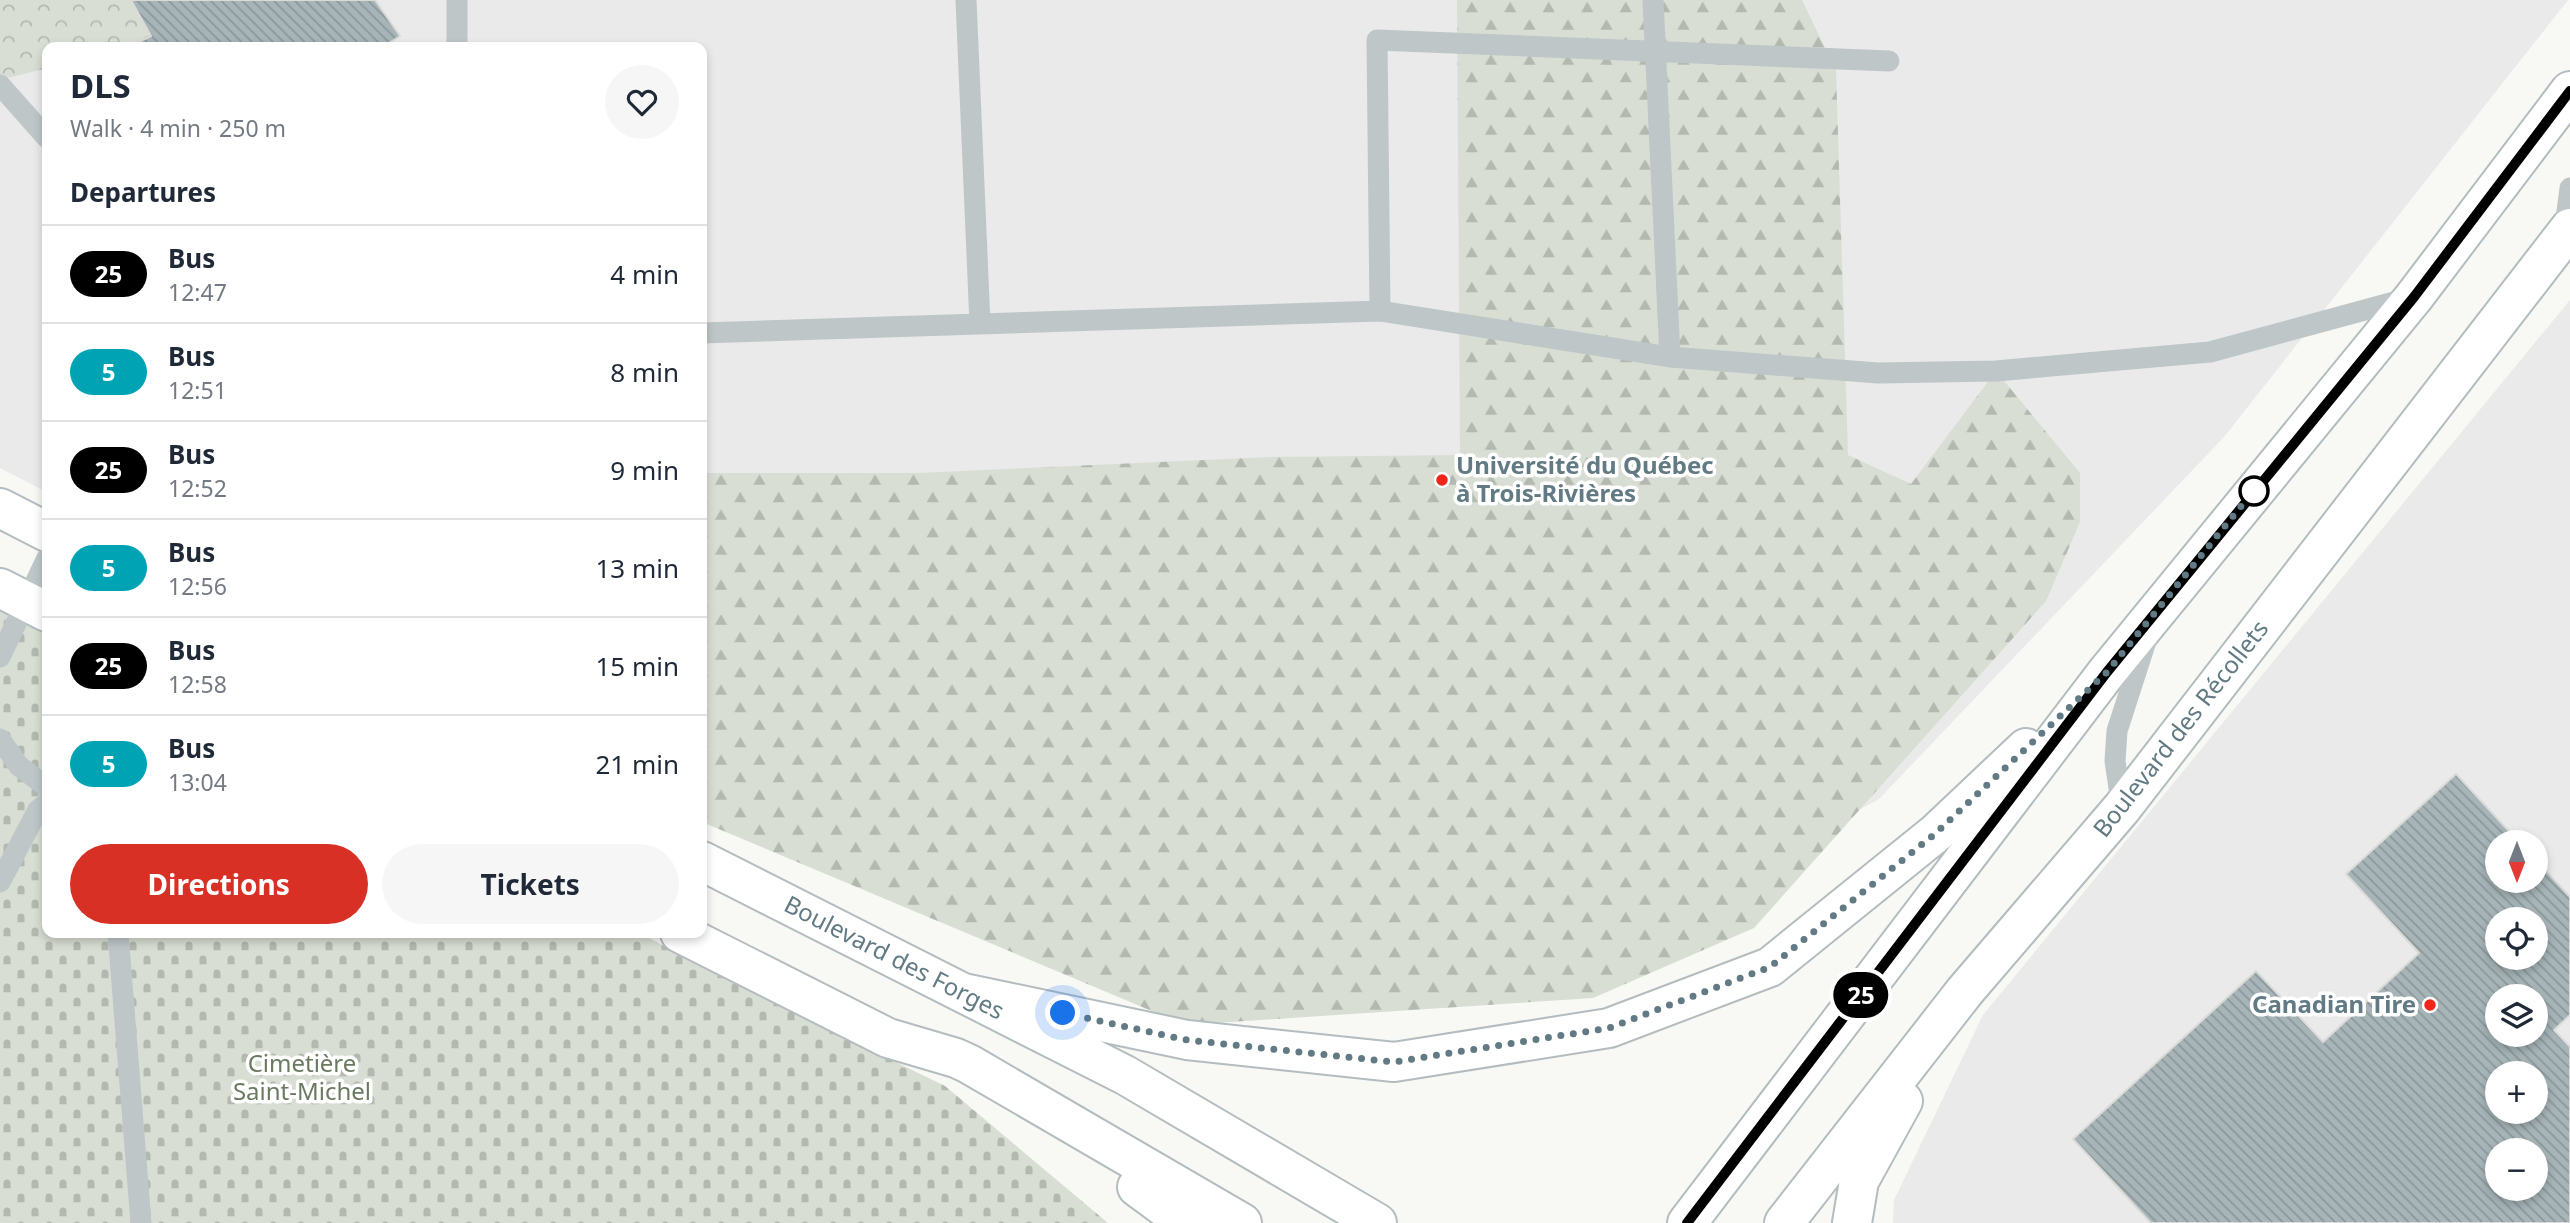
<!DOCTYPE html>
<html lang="en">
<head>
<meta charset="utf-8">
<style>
  body { margin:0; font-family:"Noto Sans",sans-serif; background:#f6f6f7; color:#1f2937; height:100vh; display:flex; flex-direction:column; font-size:26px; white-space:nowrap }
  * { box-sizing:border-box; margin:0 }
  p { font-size:23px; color:#747a83 }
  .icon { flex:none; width:38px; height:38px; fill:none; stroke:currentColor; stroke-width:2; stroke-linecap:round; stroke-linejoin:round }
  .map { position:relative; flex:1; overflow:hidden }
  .panel { position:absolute; left:42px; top:42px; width:665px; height:896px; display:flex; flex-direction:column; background:#fff; border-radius:14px; box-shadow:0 4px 10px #0003 }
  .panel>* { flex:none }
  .badge { padding:0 14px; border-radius:23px; font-size:24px; line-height:46px }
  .needle { width:46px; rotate:180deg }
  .controls { position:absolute; left:2485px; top:830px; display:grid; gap:14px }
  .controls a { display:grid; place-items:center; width:63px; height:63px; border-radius:50%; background:#fff; box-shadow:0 4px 10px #0003; font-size:35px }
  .you { position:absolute; width:35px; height:35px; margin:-18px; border:5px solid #fff; border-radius:50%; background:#1a73e8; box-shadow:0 0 0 10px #1a73e833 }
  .map>.badge { position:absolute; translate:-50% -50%; box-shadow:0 0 0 4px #fff }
  h2 { padding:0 28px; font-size:26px; line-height:63px }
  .round { display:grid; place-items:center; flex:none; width:74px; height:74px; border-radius:37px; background:#f6f6f7 }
  .headline { display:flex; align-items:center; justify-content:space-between; height:119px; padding:0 28px }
  h1 { font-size:33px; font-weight:700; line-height:52px }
  .button { display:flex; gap:14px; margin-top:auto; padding:14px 28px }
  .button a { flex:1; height:80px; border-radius:42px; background:#d93025; color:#fff; font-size:28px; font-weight:700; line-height:80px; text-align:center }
  .button a+a { background:#f6f6f7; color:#1f2937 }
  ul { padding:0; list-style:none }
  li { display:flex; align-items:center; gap:21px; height:98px; padding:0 28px; border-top:2px solid #e0e1e3 }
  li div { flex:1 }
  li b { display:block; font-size:26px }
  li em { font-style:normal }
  li .badge { min-width:77px; font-weight:700; text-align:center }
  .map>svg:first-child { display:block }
</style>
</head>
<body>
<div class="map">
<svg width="2570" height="1223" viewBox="0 0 2570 1223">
  <defs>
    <pattern id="forest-firs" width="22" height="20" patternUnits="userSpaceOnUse" patternTransform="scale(1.75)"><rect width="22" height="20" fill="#d9ded4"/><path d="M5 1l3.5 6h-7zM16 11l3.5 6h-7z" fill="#b3b9b1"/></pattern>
    <pattern id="cemetery-stones" width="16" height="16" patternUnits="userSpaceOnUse" patternTransform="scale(1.75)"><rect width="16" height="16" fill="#d9ded4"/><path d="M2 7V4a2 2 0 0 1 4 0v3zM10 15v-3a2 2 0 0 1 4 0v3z" fill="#b3b9b1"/></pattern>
    <pattern id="park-crowns" width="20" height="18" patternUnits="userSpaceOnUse" patternTransform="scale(1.75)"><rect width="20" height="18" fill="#d9ded4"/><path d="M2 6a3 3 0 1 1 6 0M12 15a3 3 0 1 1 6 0" fill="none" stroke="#b3b9b1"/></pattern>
    <pattern id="building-back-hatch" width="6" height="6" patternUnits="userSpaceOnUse" patternTransform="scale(1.75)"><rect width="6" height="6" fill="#a7b5b8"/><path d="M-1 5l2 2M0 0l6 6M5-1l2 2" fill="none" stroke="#8b989b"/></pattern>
  </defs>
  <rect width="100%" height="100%" fill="#f8f8f5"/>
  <path fill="#e9eae9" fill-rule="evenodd" d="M 0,0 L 2568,0 L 2224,437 L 1879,799 L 1685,905 L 702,783 L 702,47 L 47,47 L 47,492 L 0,468 Z
    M 2570,300 L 2570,1223 L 1893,1223 L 1894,1200 L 1983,1015 ZM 2497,842 L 2536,842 L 2536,880 L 2497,880 ZM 2497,919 L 2536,919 L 2536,957 L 2497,957 ZM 2497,996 L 2536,996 L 2536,1034 L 2497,1034 ZM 2497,1073 L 2536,1073 L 2536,1111 L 2497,1111 ZM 2497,1150 L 2536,1150 L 2536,1188 L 2497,1188 Z"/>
  <path fill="url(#forest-firs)" d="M 1457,0 L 1802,0 L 1836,71 L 1848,455 L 1911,484 L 1996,371 L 2080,473 L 2080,522 L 2046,601 L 1754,928 L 1593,998 L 1185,1025 L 702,822 L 702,473 L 919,473 L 1270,457 L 1460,455 Z"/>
  <path fill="url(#cemetery-stones)" d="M 0,579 L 47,603 L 47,933 L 640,933 L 719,976 L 945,1086 L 1108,1223 L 0,1223 Z"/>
  <path fill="url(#park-crowns)" d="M 0,0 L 131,0 L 151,36 L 128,47 L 47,47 L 47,68 L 0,80 Z"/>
  <path fill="url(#building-back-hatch)" stroke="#dadad8" stroke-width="2" fill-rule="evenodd" d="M 131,0 L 375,0 L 400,36 L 383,47 L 128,47 L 151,36 Z
    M 2456,774 L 2519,842 L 2497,842 L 2497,880 L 2536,880 L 2536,860 L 2570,897 L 2570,1015 L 2554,1030 L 2570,1047 L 2570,1223 L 2151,1223 L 2073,1139 L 2256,971 L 2323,1042 L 2419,953 L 2346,874 ZM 2497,919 L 2536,919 L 2536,957 L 2497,957 ZM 2497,996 L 2536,996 L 2536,1034 L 2497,1034 ZM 2497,1073 L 2536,1073 L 2536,1111 L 2497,1111 ZM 2497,1150 L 2536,1150 L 2536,1188 L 2497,1188 Z"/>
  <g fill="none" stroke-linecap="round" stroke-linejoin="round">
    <defs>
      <path id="secondary" d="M 0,508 L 47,532
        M 0,588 L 47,612
        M 702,861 L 1125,1075 L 1377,1223
        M 680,933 L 888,1038 L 956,1058 L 969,1064 L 1242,1223
        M 964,993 L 1187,1040 L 1394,1062 L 1609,1028 L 1770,967 L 1936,833 L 2026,748
        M 1137,1187 L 1186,1223
        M 1687,1223 L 2107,672 L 2414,297 L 2570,91
        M 1784,1223 L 1965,991 L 2122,808 L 2570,228
        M 1852,1223 L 1859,1181 L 1903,1101"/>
    </defs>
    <use href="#secondary" stroke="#b3bcbf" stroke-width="42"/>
    <path stroke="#bec6c8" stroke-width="21" d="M 966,0 L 980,324
      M 1653,0 L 1670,357
      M 457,47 L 457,0
      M 0,85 L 47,138
      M 2566,237 L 2564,235 L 2570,188
      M 1380,311 L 1377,40 L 1889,61
      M 702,333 L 1380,311 L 1670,357 L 1878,373 L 1996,371 L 2210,352 L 2409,298
      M 0,657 L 47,558
      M 0,739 L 19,766 L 47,787
      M 2122,808 L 2115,761 L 2117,731 L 2147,638
      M 0,882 L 38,810 L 47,803
      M 118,933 L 141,1223"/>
    <use href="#secondary" stroke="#fff" stroke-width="38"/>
  </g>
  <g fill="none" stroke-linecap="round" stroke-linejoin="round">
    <defs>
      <path id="line" d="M 1687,1223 L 2107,672 L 2414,297 L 2570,91"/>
    </defs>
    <use href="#line" stroke="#fff" stroke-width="16"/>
    <use href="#line" stroke="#000" stroke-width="10"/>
    <path stroke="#617a83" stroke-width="7" stroke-dasharray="0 12.6" d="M 1063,1013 L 1187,1040 L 1394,1062 L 1609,1028 L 1770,967 L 1936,833 L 2107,672 L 2259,484 L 2254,491"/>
  </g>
  <g fill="#f3251b" stroke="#fff" stroke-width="2.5">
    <circle cx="1442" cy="480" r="7"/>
    <circle cx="2430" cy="1005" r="7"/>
  </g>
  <circle fill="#fff" stroke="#000" stroke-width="3.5" cx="2254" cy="491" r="14"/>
  <g text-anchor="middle" stroke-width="7" stroke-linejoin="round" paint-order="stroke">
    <g font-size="24" font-weight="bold" fill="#617a83" stroke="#fff" text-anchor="start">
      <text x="1456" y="474">Université du Québec<tspan x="1456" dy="28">à Trois-Rivières</tspan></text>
      <text x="2416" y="1013" text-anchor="end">Canadian Tire</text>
    </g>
    <g font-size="24" fill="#617a83" stroke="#fff">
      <text transform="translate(2181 729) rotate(-52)" y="8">Boulevard des Récollets</text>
      <text transform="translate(894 958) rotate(27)" y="8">Boulevard des Forges</text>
    </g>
    <g font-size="24" fill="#6a7a60" stroke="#fff">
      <text x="302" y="1072">Cimetière<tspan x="302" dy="28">Saint-Michel</tspan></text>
    </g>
  </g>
</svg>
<div class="controls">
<a><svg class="needle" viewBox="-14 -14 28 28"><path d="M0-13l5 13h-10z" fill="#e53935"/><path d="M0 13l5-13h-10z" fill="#747a83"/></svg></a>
<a><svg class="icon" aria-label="locate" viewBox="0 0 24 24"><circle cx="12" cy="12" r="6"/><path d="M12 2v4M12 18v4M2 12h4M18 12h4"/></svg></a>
<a><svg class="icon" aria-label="layers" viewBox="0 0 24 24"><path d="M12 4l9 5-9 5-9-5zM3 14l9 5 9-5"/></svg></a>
<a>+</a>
<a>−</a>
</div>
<div class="you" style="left:1063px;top:1013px"></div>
<b class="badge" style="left:1861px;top:995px;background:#000;color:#fff">25</b>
<section class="panel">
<div class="headline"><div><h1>DLS</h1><p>Walk · 4 min · 250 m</p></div><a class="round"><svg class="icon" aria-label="heart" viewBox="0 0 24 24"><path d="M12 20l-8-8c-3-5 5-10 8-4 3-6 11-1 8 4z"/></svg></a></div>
<h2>Departures</h2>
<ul>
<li><span class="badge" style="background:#000;color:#fff">25</span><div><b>Bus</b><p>12:47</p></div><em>4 min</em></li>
<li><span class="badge" style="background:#00a3b4;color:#fff">5</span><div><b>Bus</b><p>12:51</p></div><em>8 min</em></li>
<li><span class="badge" style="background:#000;color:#fff">25</span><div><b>Bus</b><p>12:52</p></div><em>9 min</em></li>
<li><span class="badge" style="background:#00a3b4;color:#fff">5</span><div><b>Bus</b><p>12:56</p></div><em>13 min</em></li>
<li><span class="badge" style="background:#000;color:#fff">25</span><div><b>Bus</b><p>12:58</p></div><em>15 min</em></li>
<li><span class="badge" style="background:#00a3b4;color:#fff">5</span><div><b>Bus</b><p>13:04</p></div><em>21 min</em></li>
</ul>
<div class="button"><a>Directions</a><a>Tickets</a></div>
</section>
</div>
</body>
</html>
